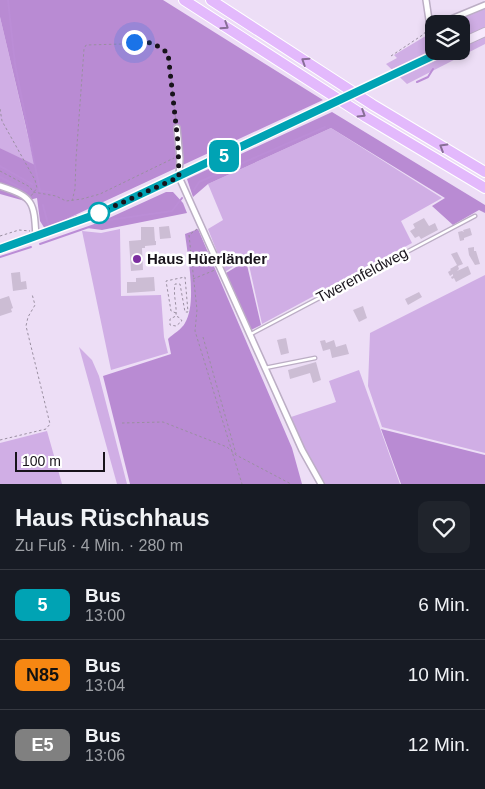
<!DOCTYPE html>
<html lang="de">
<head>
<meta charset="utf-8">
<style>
  body { margin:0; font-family:Helvetica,sans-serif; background:#20242c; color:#f1f3f6; height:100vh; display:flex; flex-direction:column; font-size:19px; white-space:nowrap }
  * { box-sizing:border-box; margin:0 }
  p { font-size:16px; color:#9ea1a6 }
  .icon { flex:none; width:28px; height:28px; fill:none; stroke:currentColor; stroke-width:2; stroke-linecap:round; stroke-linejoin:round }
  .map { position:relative; height:484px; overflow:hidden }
  .sheet { display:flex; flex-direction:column; background:#171b24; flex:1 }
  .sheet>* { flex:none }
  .badge { padding:0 10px; border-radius:8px; font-size:18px; line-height:32px }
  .tools { position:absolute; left:425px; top:15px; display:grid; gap:10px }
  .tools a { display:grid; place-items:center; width:45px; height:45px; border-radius:10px; background:#171b24; box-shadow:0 2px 8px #0003; font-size:25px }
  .scale { position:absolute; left:15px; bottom:12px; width:90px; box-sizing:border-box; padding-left:5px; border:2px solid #18131b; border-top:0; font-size:14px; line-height:18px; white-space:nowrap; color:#18131b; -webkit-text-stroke:4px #fff; paint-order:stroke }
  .you { position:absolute; width:25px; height:25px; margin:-12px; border:4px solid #fff; border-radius:50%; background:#1a73e8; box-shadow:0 0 0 8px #1a73e833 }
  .map>.badge { position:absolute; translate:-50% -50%; box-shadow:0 0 0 2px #fff }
  .round { display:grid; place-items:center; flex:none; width:52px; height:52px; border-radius:10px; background:#20242c }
  .headline { display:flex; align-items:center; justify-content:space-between; height:85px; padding:0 15px }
  h1 { font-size:24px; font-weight:700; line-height:38px }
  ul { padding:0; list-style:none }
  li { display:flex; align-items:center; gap:15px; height:70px; padding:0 15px; border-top:1px solid #363941 }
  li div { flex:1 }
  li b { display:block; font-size:19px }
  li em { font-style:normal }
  li .badge { min-width:55px; font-weight:700; text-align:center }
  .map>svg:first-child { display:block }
</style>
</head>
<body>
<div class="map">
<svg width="485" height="484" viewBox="0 0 485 484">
  <rect width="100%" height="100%" fill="#eddef6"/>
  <path fill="#d0aee5" d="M 485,8 L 485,44 L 407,84 L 386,64 L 397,58 L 394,55 L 434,31 L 434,51 L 461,51 L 461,24 L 450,24 Z
    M 0,17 L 35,166 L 0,148 Z
    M 331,128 L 442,198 L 401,221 L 412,243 L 262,324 L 249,265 L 240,262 L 225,272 L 208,229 L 223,220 L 208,184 Z
    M 120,229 L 121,296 L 161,295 L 164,337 L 168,353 L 111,370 L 82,231 L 101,233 Z
    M 485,275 L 485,453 L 382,427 L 368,386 L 370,333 Z
    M 79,347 L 92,360 L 99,376 L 127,484 L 117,484 Z
    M 359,370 L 400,484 L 324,484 L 314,470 L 291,417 L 336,402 L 329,381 Z
    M 47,431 L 62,484 L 0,484 L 0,443 Z"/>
  <path fill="#b98bd3" d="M 0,0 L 163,0 L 323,100 L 45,229 L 40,221 L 37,198 L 25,201 L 0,194 L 0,148 L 35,165 L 0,17 Z
    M 332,112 L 485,205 L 485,213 L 479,210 L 453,225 L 432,206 L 445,198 L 331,128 L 208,184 L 193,197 L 187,179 Z
    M 166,192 L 173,192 L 183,203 L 187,213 L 102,230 L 87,228 Z
    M 198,229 L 292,448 L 302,484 L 130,484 L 103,376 L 171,354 L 168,339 C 173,334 182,329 185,323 C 197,304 188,257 185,234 Z
    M 241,264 L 247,265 L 261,325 L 249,331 L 226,273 Z
    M 381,429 L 485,455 L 485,484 L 401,484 Z"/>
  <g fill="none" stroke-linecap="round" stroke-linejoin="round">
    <path stroke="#bb8dd6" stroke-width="2" d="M 8,0 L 15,64 L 40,191 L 51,192
      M 417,82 L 428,77 L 433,69
      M 0,166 L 32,184
      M 0,177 L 27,191
      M 194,190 L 199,182 L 325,127
      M 43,205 L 48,224 L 52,226 L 77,216
      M 40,244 L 109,220 L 172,211 L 182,198
      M 0,257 L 31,247"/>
  </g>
  <path fill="#ccbdd4" d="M 424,218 L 429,226 L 435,223 L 438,230 L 421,239 L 419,236 L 415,238 L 410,231 L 415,228 L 413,224 Z
    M 169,226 L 171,238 L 160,239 L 159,227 Z
    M 141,227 L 154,227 L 155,241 L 156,241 L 156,245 L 145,246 L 145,248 L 142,248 L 143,270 L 131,271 L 129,241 L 141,240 Z
    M 470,228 L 472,235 L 464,238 L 464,240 L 460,241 L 458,232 L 462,231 L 464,232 L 463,230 Z
    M 474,247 L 474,251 L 476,251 L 480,264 L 475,265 L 469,255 L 468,248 Z
    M 457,252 L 463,264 L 458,266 L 459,269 L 457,271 L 468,266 L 471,274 L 456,282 L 454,278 L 452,279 L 451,277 L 453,276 L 453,274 L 450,276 L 448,272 L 451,270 L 450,269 L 457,265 L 451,254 Z
    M 20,272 L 21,282 L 26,281 L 27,289 L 13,291 L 11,273 Z
    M 154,277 L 155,291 L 127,293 L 127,282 L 136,282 L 136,278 Z
    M 419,292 L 422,297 L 408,305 L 405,299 Z
    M 9,296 L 13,308 L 11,309 L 12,312 L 0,316 L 0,299 Z
    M 363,306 L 367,318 L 359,322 L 353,310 Z
    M 286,338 L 289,353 L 281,355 L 277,340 Z
    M 325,340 L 326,343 L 334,340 L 336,347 L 346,344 L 349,354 L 332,358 L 330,349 L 323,351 L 320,341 Z
    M 316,362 L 321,380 L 313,383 L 310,373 L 290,379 L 288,370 Z"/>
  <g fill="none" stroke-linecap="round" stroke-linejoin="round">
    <defs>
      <path id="lane" d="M 251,334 L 475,216
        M 265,368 L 315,358"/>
      <path id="street" d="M 426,0 L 429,20 L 434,24
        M 439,24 L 485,5
        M 177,128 L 180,158 L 179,177 L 302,450 L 321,484
        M 0,186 C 34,197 34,202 36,237"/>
      <path id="secondary" d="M 461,43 L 485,32
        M 376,83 L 443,51
        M 0,249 L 105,211 L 323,108"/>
      <path id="highway" d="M 184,0 L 366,117 L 485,188
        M 211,0 L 373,105 L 485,172"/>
    </defs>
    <use href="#lane" stroke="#bcaec5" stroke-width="5"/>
    <use href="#street" stroke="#bcaec5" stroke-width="8"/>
    <use href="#secondary" stroke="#bcaec5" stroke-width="10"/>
    <use href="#highway" stroke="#fff" stroke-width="12"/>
    <path stroke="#9a8fa1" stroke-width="1" stroke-dasharray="2.5 2.5" stroke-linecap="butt" d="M 391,56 L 424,34 L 429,26
      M 0,109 L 2,121 L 35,180 L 37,188 L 31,196
      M 0,171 L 30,187 L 33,192 L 56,196 L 66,201 L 82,199 L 100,194 L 174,158
      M 72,201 L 75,189 L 76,159 L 84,49 L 86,45 L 123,44 L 145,42 L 153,43 L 168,53 L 176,122
      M 197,229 L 189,235 L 197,310 L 195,331 L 242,484
      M 0,236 L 19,230 L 30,231
      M 193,279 L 215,270
      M 176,313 L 171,311 L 166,281 L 185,277 L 188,312 L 185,312 L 180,284 L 175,284 C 173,295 177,305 176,316 L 180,318 L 182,321 L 176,326 L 170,325 L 170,319 L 176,316
      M 203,337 L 236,454
      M 122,423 L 163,422 L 227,447 L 236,455 L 291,484
      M 0,440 L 46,429 L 50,424 L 26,326 L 28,317 L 35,305 L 32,294"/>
    <use href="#lane" stroke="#fff" stroke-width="2.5"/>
    <use href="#street" stroke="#fff" stroke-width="5"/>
    <use href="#secondary" stroke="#f7eafe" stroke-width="8"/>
    <use href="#highway" stroke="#e3b9fc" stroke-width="10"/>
    <defs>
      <path id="secondary-bridge" d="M 323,108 L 376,83"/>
    </defs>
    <use href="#secondary-bridge" stroke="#bcaec5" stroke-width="10" stroke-linecap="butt"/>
    <use href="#secondary-bridge" stroke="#f7eafe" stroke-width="8"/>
  </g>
  <defs><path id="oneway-chevron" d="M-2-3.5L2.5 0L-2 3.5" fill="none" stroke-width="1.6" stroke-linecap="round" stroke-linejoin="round" transform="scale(1.25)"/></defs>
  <g stroke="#886e97">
    <use href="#oneway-chevron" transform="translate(225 26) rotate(33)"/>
    <use href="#oneway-chevron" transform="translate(305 61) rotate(-147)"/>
    <use href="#oneway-chevron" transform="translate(362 114) rotate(32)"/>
    <use href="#oneway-chevron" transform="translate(443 147) rotate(-149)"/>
  </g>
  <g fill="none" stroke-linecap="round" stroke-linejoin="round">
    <defs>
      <path id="line" d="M 0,249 L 105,211 L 443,51"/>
    </defs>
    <use href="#line" stroke="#fff" stroke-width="11"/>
    <use href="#line" stroke="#00a3b4" stroke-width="8"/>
    <path stroke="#18131b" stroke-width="5" stroke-dasharray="0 9" d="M 99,213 L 179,177 L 178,143 L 168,53 L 153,43 L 134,42"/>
  </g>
  <circle fill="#fff" stroke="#00a3b4" stroke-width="2.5" cx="99" cy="213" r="10"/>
  <circle fill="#7d30a1" stroke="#fff" stroke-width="2" cx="137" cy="259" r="5"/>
  <g text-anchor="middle" stroke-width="5" stroke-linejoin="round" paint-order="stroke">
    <g font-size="15" font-weight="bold" fill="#18131b" stroke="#fff" text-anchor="start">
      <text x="147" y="264">Haus Hüerländer</text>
    </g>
    <g font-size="15" fill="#18131b" stroke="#fff">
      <text transform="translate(362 275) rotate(-28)" y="5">Twerenfeldweg</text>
    </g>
  </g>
</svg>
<div class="tools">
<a><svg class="icon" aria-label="layers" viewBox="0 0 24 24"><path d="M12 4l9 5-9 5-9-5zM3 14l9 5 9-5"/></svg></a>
</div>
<div class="scale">100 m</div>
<div class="you" style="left:134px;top:42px"></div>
<b class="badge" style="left:224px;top:156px;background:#00a3b4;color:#fff">5</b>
</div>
<section class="sheet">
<div class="headline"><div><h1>Haus Rüschhaus</h1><p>Zu Fuß · 4 Min. · 280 m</p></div><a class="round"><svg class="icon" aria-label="heart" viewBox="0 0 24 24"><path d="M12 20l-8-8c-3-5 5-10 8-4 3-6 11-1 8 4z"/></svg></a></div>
<ul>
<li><span class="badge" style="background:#00a3b4;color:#fff">5</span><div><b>Bus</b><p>13:00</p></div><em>6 Min.</em></li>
<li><span class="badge" style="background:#f68712;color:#111">N85</span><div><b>Bus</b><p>13:04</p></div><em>10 Min.</em></li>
<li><span class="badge" style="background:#808080;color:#fff">E5</span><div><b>Bus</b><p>13:06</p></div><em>12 Min.</em></li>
</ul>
</section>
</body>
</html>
